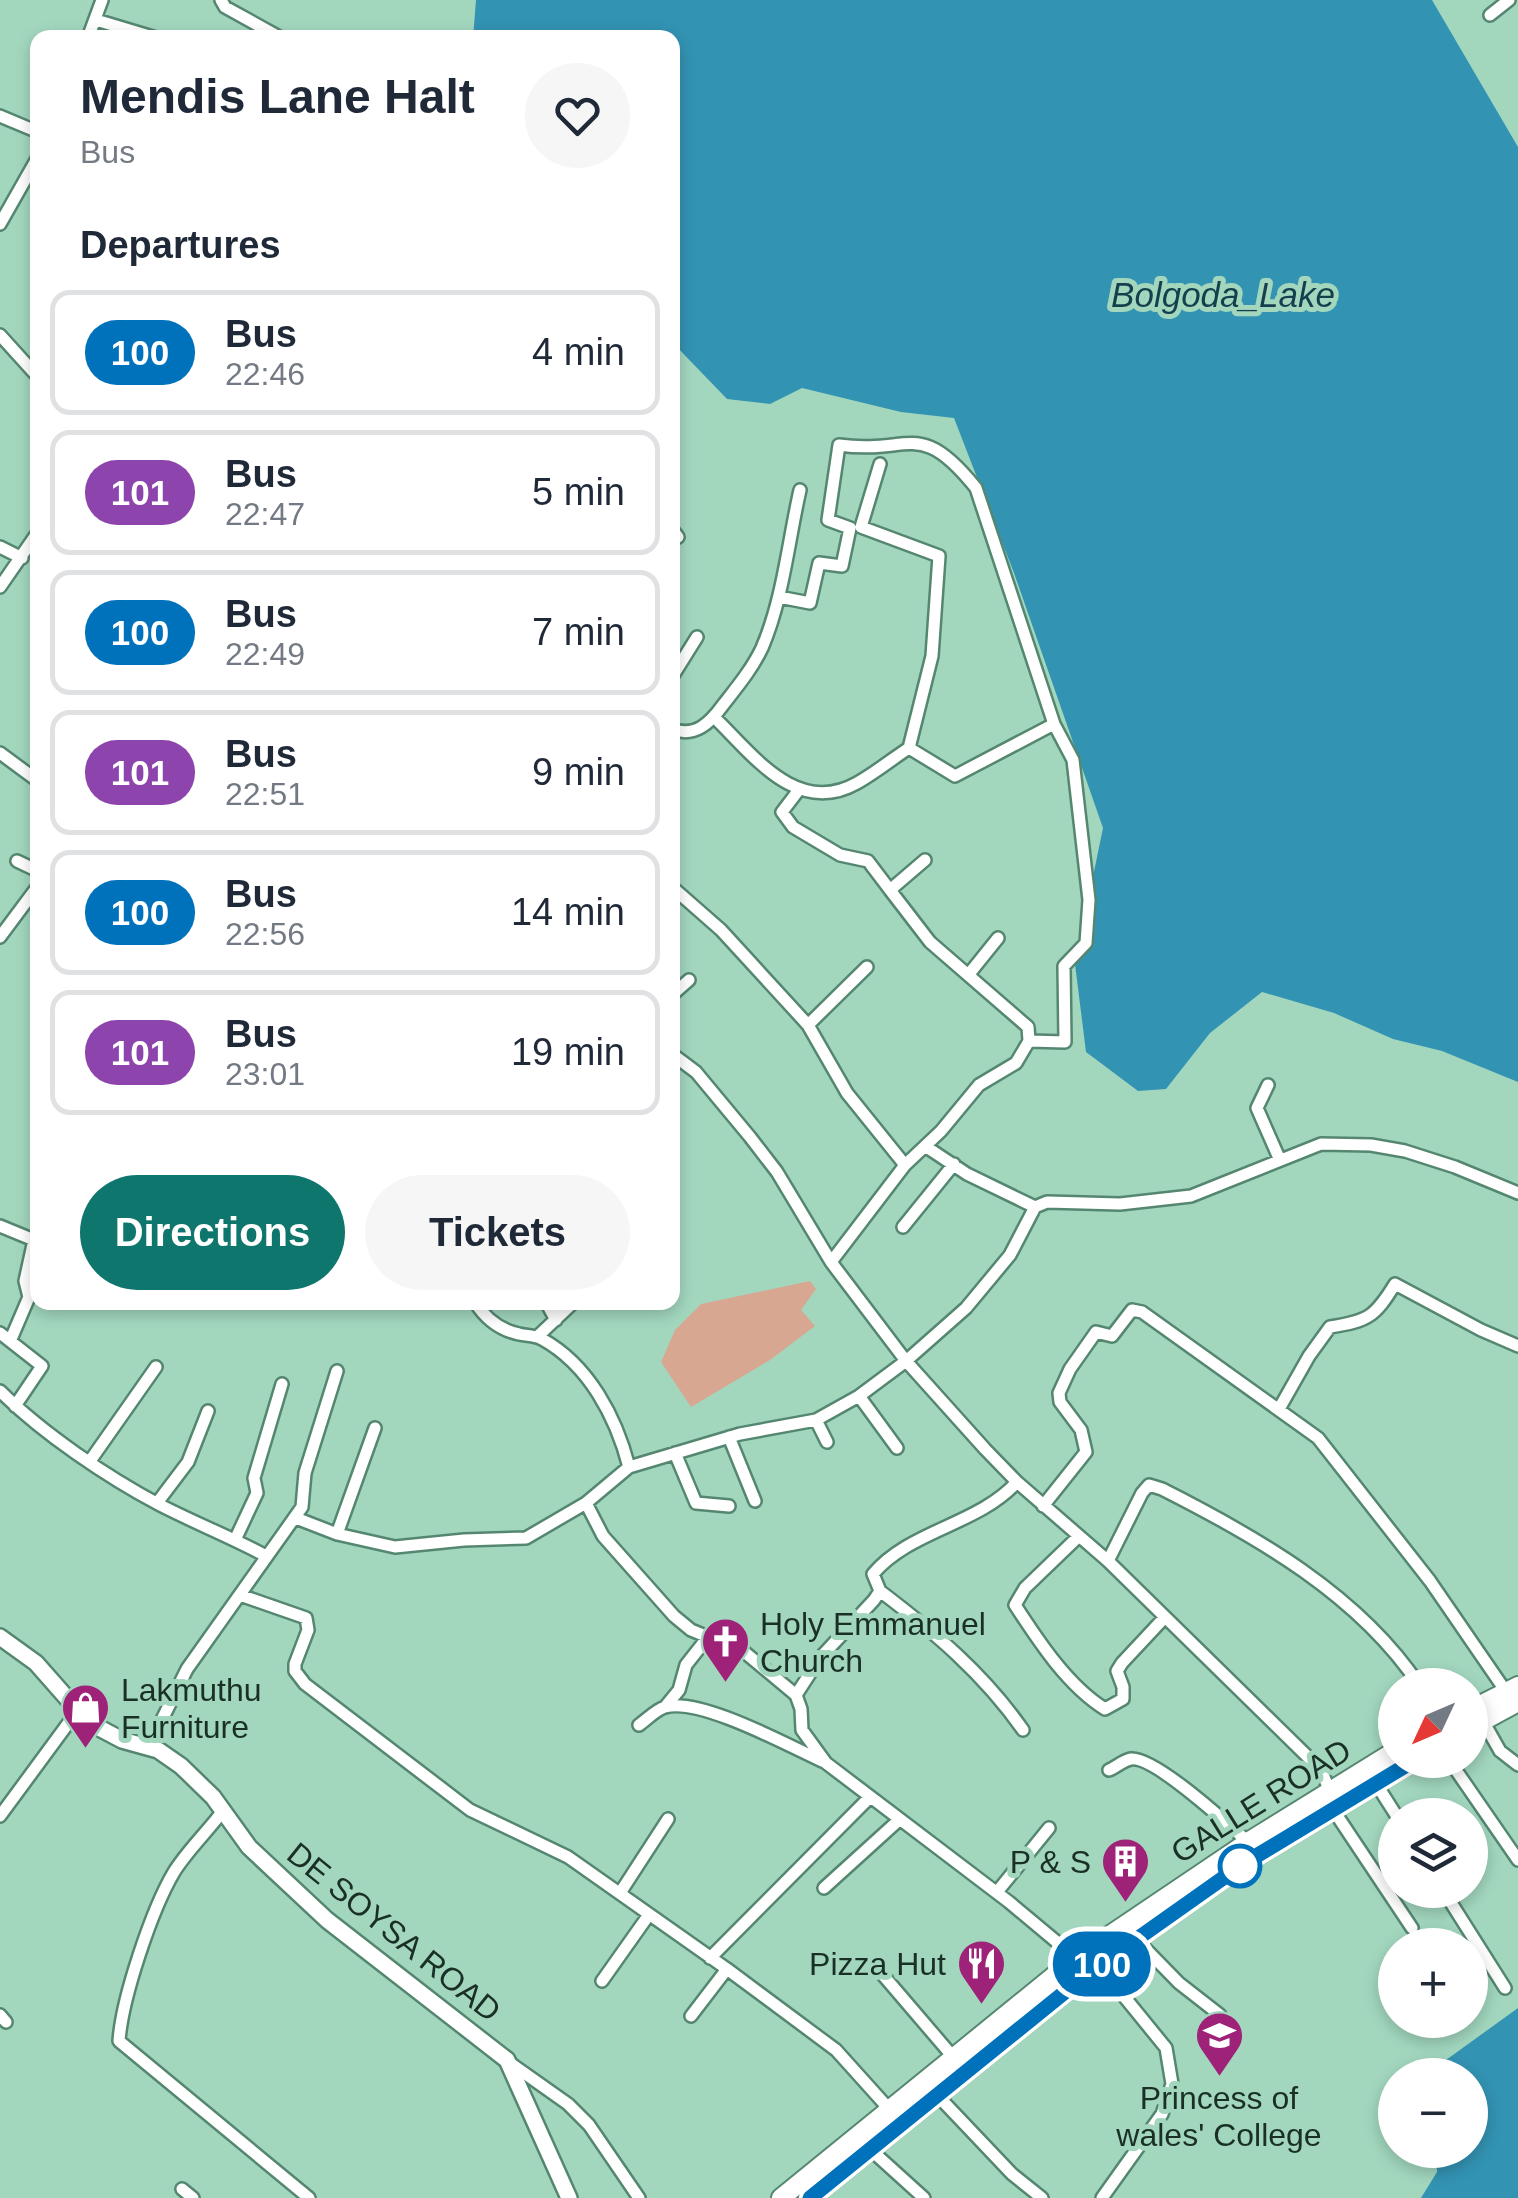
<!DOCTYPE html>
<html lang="en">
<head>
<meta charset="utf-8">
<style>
  body { margin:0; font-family:Helvetica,sans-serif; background:#f6f6f7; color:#1f2937; height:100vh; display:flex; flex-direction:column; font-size:38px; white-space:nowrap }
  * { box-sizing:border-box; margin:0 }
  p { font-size:32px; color:#747a83 }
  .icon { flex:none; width:55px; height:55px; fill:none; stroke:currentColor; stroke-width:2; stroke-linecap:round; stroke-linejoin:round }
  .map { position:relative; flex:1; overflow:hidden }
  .details { position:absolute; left:30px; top:30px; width:650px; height:1280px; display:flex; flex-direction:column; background:#fff; border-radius:20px; box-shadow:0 5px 15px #0003 }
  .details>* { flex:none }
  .badge { padding:0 20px; border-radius:32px; font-size:35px; line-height:65px }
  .needle { width:65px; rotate:226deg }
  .tools { position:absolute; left:1378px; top:1668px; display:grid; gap:20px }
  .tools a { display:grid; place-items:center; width:110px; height:110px; border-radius:50%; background:#fff; box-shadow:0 5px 15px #0003; font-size:50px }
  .map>.badge { position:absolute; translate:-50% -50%; box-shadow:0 0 0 5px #fff }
  h2 { padding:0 50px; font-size:38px; line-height:90px }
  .round { display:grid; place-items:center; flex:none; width:105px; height:105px; border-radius:52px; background:#f6f6f7 }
  .overview { display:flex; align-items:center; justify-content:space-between; height:170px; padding:0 50px }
  h1 { font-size:48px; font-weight:800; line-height:75px }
  .action { display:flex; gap:20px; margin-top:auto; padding:20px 50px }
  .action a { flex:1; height:115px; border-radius:60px; background:#0f766e; color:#fff; font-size:40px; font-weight:800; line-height:115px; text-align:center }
  .action a+a { background:#f6f6f7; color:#1f2937 }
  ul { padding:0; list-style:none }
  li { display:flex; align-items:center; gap:30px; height:125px; margin:0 20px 15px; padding:0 30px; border:5px solid #e0e1e3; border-radius:20px }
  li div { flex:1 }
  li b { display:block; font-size:38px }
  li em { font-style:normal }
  li .badge { min-width:110px; font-weight:700; text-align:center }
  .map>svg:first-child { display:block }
</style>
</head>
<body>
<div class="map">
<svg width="1518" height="2198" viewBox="0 0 1518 2198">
  <rect width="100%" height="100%" fill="#a2d7be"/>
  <path fill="#d8a792" d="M 810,1281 L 816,1289 L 801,1310 L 815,1326 L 770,1360 L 691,1407 L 661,1362 L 675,1330 L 701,1304 Z"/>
  <path fill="#3393b3" d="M 476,0 L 1432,0 L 1518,147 L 1518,1082 L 1442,1051 L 1393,1039 L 1334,1013 L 1262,992 L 1210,1033 L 1166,1089 L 1138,1091 L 1086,1052 L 1075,964 L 1103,828 L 1014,573 L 954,418 L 901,412 L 802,388 L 770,404 L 727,399 L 673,343 L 672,38 L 473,38 Z
    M 1518,2008 L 1518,2198 L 1421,2198 L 1437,2172 L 1436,2150 L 1470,2150 L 1470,2075 L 1443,2075 L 1446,2060 Z"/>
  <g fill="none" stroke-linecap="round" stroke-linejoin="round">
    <defs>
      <path id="minor" d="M 221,0 L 225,7 L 281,38
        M 1490,15 L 1509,0
        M 96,20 L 156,38
        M 88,38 L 102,0
        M 0,116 L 38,132
        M 0,224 L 38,157
        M 0,335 L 38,377
        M 672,529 L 678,537
        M 0,547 L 22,558
        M 0,587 L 38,532
        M 779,597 L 810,603 L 819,563 L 842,566 L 850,528 L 828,520 L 839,445 C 911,455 919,417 976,488 L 1054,724 L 1073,760 L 1089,900 L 1086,943 L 1064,966 L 1065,1042 L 1029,1041
        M 672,677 L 697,637
        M 714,717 C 753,755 797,817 857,783 C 875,773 892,759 909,748 L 932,656 L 939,556 L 861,527 L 880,464
        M 672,729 C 695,738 710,723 723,705 C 737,687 752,669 762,648 C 783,599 788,543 800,490
        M 909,748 L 955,776 L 1054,724
        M 0,753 L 38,781
        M 798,791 L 782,812 L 793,827 L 840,855 L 868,861 L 890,890
        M 17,861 L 38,871
        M 672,887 L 721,930 L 808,1025 L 847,1093 L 905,1165
        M 0,937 L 38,886
        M 969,974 L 998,938
        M 672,995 L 689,980
        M 808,1025 L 867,967
        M 672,1054 L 696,1072 L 750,1137 L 777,1172 L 831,1262 L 906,1361 L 985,1449 L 1017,1482 L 1108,1561 L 1311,1760 L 1322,1772 L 1332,1797
        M 1268,1085 L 1257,1108 L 1279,1158
        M 925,1146 L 967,1174 L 1035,1207
        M 0,1226 L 34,1240
        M 903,1227 L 954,1164
        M 831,1262 L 905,1165 L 941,1131 L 979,1085 L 1016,1063 L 1029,1041 L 1028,1027 L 930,942 L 890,890 L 925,860
        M 475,1302 C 485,1318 500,1330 519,1334 C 527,1336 534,1335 542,1339 C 589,1365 616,1417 629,1467
        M 546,1302 L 556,1320
        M 0,1333 L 42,1366 L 15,1406
        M 538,1336 L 574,1302
        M 11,1339 L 29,1297 L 25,1281 L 34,1240 L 38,1241
        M 0,1391 C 42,1433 107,1477 160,1505 C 195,1523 231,1537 266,1556
        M 859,1396 L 897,1448
        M 1279,1409 L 1309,1356 L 1330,1327 C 1368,1321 1375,1317 1395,1284 L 1481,1330 L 1518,1346
        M 816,1420 L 827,1442
        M 375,1428 L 337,1534 L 395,1547 L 464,1540 L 526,1538 L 586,1503 L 629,1467 L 740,1434 L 816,1420 L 859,1396 L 906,1361 L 966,1308 L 1010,1255 L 1035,1207 L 1047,1202 L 1120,1204 L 1191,1196 L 1321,1144 L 1371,1145 L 1405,1151 L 1455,1167 L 1518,1193
        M 729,1437 L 755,1501
        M 675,1453 L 696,1503 L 729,1506
        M 90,1461 L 156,1367
        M 157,1503 L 188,1462 L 208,1411
        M 586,1503 L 603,1536 L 674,1616 L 691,1630 L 708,1637 L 730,1640 L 796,1695 L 801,1709 L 802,1730 L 826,1763 L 1009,1902 L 1076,1958 L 1095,1969 L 1118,1989 L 1166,2048 L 1172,2084 L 1162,2114 L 1102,2198
        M 1043,1506 L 1086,1452 L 1081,1430 L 1060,1402 L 1059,1393 L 1070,1369 L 1096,1332 L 1112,1336 L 1132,1310 L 1142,1312 L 1318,1438 L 1430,1581 L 1509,1696
        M 296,1518 L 337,1534
        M 1078,1537 L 1025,1588 L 1015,1605 C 1039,1642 1068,1686 1105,1709 L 1123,1699 L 1123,1687 L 1117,1671 L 1122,1663 L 1165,1617
        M 235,1540 L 257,1493 L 254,1478 L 282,1384
        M 1108,1561 L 1142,1493 L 1149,1485 L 1162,1489 C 1257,1537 1359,1595 1419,1685
        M 880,1591 C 934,1632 984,1674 1023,1730
        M 240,1595 L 306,1618 L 308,1630 L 295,1664 L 295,1671 L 305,1684 L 470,1810 L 568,1857 L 727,1969 L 836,2050 L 890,2110
        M 796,1695 L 820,1658 L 874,1600 L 880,1591 L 873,1574 C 910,1530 978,1525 1017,1482
        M 665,1707 L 679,1690 L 686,1665 L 708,1637
        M 1483,1721 L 1500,1751 L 1518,1765
        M 639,1725 C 646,1720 657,1709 665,1707 C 700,1697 789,1746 822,1761
        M 149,1746 L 187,1669 L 302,1507 L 305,1473 L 337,1371
        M 1449,1760 L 1518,1860
        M 1109,1770 C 1116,1767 1124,1760 1131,1759 C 1154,1756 1229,1825 1248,1842
        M 1375,1782 L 1396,1815
        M 1332,1808 L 1412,1928
        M 222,1812 C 207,1832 187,1851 174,1872 C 152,1909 122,1998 119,2041 L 309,2198
        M 0,1816 L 78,1710
        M 824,1888 L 899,1820
        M 1443,1890 L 1505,1988
        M 997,1892 L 1049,1828
        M 620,1893 L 668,1819
        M 1136,1939 L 1179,1983 L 1220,2015
        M 710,1958 L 869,1798
        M 877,1968 L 954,2058
        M 602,1981 L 648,1916
        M 0,2015 L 6,2022
        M 691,2016 L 727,1969
        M 510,2063 L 568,2104 L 589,2125 L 639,2198
        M 938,2096 L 1012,2174 L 1042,2198
        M 871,2150 L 924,2198
        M 182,2189 L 193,2198"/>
      <path id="major" d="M 0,1637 L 36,1663 L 88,1722 L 122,1740 L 158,1750 L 181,1766 L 213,1797 L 249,1847 L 327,1920 L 507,2060 L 569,2198"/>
      <path id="highway" d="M 1470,1710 L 1518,1686
        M 1470,1728 L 1518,1702
        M 781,2198 L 1076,1958 L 1248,1842 L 1395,1751
        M 810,2198 L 1086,1975 L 1243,1864 L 1415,1760"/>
    </defs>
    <use href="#minor" stroke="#558770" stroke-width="16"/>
    <use href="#major" stroke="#558770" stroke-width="20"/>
    <use href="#highway" stroke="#558770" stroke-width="22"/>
    <use href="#minor" stroke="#fff" stroke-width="11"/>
    <use href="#major" stroke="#fff" stroke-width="15"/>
    <use href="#highway" stroke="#fff" stroke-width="18"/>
  </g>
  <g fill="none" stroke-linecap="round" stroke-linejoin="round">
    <defs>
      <path id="line" d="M 810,2198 L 1086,1975 L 1243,1864 L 1415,1760"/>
    </defs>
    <use href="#line" stroke="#fff" stroke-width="22"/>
    <use href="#line" stroke="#0072bc" stroke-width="15"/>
  </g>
  <defs>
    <symbol id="church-pin" viewBox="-11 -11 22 30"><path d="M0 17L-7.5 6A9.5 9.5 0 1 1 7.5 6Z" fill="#9e2278" stroke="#a2d7be"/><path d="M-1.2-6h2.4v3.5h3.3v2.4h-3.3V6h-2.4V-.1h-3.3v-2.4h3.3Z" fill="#fff"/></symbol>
    <symbol id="shop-pin" viewBox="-11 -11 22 30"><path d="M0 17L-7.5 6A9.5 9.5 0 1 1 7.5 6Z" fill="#9e2278" stroke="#a2d7be"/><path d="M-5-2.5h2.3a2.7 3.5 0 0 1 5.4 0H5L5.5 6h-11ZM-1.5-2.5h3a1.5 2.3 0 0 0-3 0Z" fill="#fff"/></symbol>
    <symbol id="building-pin" viewBox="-11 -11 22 30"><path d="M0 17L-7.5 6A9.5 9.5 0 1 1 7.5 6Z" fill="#9e2278" stroke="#a2d7be"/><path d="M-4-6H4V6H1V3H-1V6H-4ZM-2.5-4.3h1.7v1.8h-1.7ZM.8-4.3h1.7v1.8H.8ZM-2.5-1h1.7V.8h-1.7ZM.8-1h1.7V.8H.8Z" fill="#fff"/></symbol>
    <symbol id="restaurant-pin" viewBox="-11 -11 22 30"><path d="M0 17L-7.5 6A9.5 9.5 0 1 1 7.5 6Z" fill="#9e2278" stroke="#a2d7be"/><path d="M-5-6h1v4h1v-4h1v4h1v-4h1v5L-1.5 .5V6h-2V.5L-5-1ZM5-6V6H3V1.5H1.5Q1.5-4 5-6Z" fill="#fff"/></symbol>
    <symbol id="university-pin" viewBox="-11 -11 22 30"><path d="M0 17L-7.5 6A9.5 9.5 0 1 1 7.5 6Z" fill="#9e2278" stroke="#a2d7be"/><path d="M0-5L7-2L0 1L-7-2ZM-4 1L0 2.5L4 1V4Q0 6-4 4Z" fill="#fff"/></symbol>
  </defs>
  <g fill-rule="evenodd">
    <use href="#church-pin" x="698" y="1614" width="55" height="75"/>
    <use href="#shop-pin" x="58" y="1680" width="55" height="75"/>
    <use href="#building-pin" x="1098" y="1834" width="55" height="75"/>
    <use href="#restaurant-pin" x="954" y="1936" width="55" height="75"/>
    <use href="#university-pin" x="1192" y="2008" width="55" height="75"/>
  </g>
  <circle fill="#fff" stroke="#0072bc" stroke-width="5" cx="1240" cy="1866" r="20"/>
  <g text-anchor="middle" stroke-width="10" stroke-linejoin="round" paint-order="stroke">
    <g font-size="32" fill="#1a2f26" stroke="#a2d7be" text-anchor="start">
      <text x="760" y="1635">Holy Emmanuel<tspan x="760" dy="37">Church</tspan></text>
      <text x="121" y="1701">Lakmuthu<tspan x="121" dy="37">Furniture</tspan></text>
      <text x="1091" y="1873" text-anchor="end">P &amp; S</text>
      <text x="946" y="1975" text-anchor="end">Pizza Hut</text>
      <text x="1219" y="2109" text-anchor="middle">Princess of<tspan x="1219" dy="37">wales' College</tspan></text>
    </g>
    <g font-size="32" fill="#1a2f26" stroke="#a2d7be">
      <text transform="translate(1261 1801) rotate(-32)" y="11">GALLE ROAD</text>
      <text transform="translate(394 1932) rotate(39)" y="11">DE SOYSA ROAD</text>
    </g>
    <g font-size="35" font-style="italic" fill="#163f4e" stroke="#a2d7be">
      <text x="1223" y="307">Bolgoda_Lake</text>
    </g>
  </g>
</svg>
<div class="tools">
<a><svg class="needle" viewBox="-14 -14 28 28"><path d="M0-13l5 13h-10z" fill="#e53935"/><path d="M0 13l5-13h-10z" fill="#747a83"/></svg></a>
<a><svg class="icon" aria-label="layers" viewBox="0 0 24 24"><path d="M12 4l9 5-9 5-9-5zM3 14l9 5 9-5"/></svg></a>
<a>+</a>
<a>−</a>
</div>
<b class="badge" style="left:1102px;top:1964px;background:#0072bc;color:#fff">100</b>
<section class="details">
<div class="overview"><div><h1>Mendis Lane Halt</h1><p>Bus</p></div><a class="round"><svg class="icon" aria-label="heart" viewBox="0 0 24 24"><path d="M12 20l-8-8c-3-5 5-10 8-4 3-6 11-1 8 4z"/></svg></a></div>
<h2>Departures</h2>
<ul>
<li><span class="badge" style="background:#0072bc;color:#fff">100</span><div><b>Bus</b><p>22:46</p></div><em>4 min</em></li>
<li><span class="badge" style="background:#8e44ad;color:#fff">101</span><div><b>Bus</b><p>22:47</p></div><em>5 min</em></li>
<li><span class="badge" style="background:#0072bc;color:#fff">100</span><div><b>Bus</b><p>22:49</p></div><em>7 min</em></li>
<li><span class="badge" style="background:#8e44ad;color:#fff">101</span><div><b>Bus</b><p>22:51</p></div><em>9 min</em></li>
<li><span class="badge" style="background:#0072bc;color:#fff">100</span><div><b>Bus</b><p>22:56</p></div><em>14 min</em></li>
<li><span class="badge" style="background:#8e44ad;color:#fff">101</span><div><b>Bus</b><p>23:01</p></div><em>19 min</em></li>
</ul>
<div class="action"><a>Directions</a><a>Tickets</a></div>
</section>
</div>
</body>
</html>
